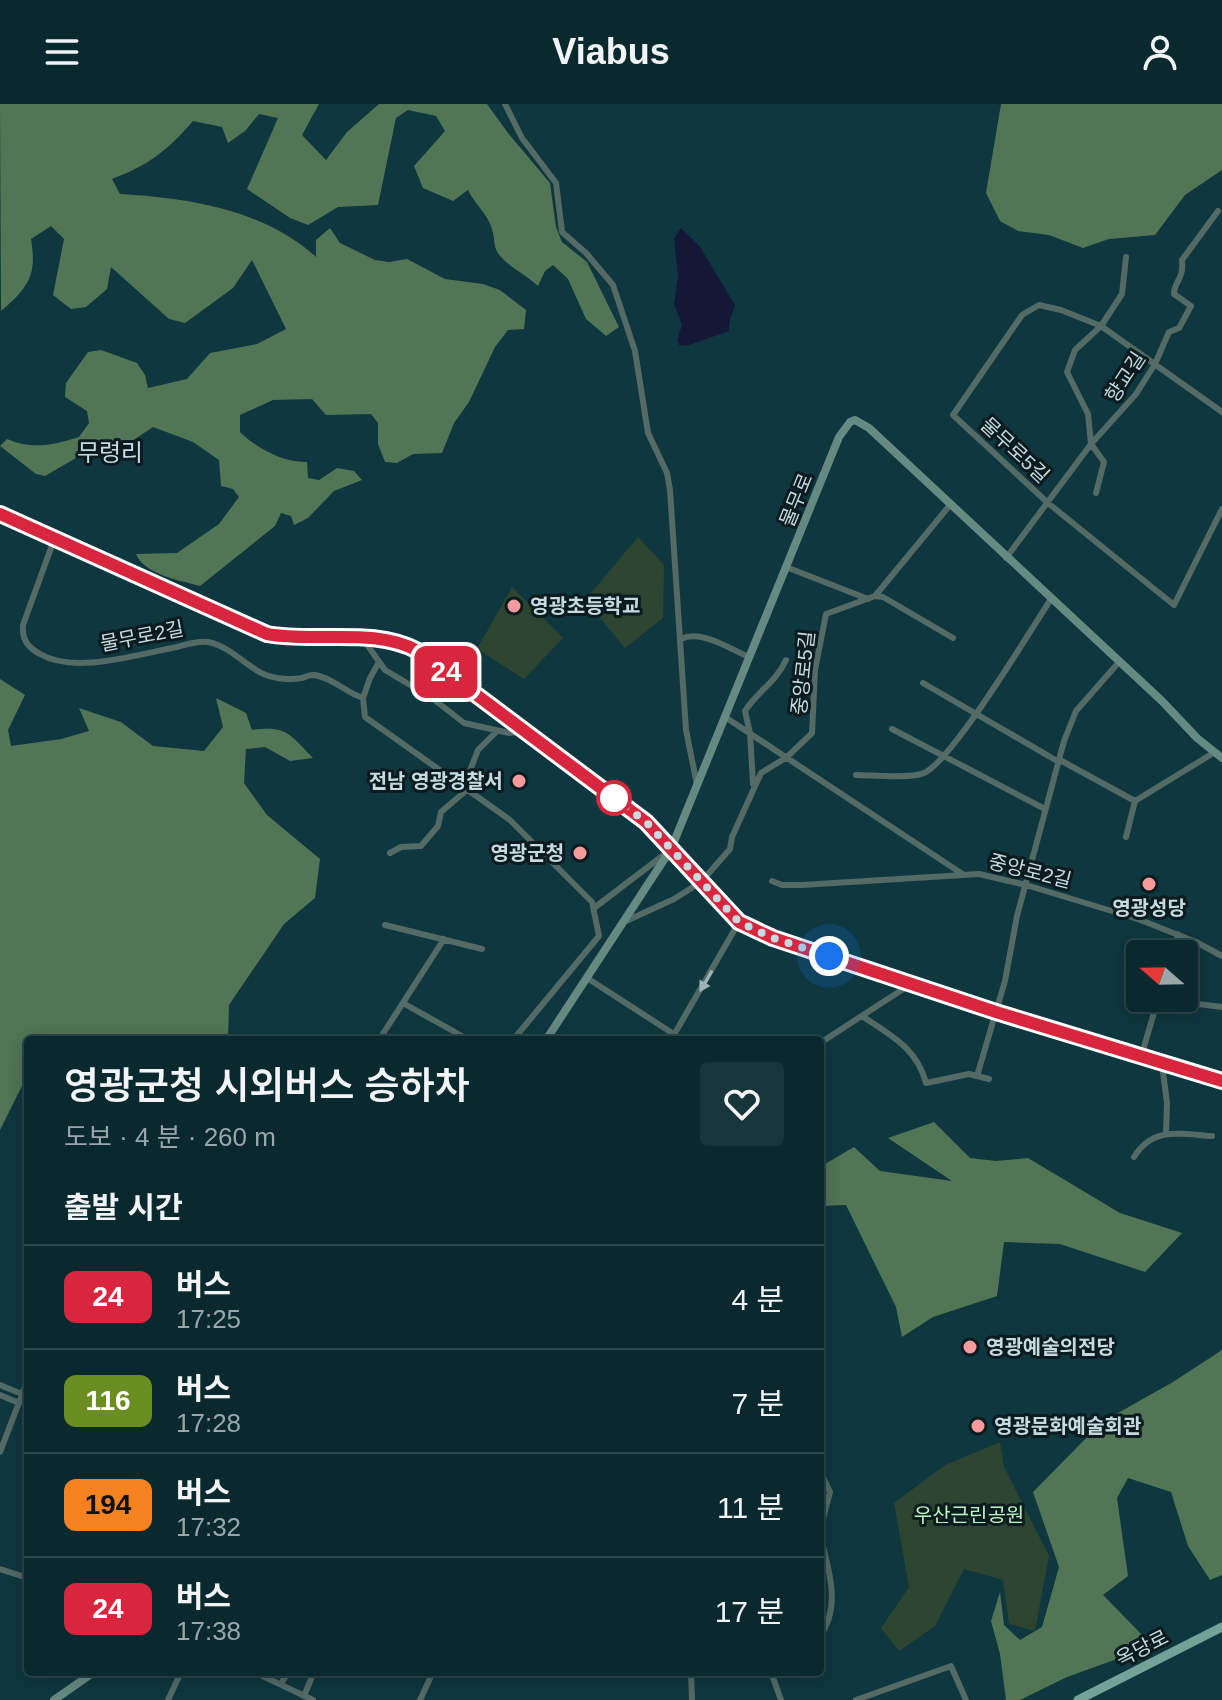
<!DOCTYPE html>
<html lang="ko">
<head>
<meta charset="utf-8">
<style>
  body { margin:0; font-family:Arial,"Noto Sans KR",sans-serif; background:#18353b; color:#f1f3f6; height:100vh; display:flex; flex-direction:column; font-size:30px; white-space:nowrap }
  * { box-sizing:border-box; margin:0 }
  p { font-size:26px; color:#99a6aa }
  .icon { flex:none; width:44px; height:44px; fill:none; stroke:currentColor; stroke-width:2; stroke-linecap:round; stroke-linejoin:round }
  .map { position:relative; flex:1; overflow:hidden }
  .side { position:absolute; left:24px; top:932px; width:800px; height:640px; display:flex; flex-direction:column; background:#0a292f; border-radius:8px; box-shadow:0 4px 20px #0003,0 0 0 2px #2a454b }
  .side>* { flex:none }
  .badge { padding:0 16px; border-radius:12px; font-size:28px; line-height:52px }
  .needle { width:52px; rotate:290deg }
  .buttons { position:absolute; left:1126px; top:836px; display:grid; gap:16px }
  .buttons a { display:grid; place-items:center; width:72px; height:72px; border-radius:8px; background:#0a292f; box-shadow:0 4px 20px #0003,0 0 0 2px #2a454b; font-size:40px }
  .you { position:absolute; width:40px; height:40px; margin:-20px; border:6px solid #fff; border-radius:50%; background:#1a73e8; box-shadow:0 0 0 12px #1a73e833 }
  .map>.badge { position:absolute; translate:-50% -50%; box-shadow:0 0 0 4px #fff }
  h2 { padding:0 40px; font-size:30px; line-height:72px }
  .round { display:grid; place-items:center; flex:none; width:84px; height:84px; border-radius:8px; background:#18353b }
  .summary { display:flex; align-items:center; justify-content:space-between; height:136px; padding:0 40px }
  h1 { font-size:38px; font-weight:600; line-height:60px }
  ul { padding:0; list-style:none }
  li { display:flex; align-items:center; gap:24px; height:104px; padding:0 40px; border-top:2px solid #2a454b }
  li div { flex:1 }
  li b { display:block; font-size:30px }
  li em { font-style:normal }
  li .badge { min-width:88px; font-weight:700; text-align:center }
  header { display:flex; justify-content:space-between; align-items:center; height:104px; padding:0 40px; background:#0a292f; font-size:36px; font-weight:600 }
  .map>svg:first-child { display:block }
</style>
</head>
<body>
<header><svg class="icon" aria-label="menu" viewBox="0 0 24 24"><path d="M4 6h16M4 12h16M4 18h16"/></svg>Viabus<svg class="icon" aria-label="person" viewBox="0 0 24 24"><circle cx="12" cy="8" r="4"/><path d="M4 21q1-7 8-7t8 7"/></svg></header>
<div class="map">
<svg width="1222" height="1596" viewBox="0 0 1222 1596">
  <rect width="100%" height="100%" fill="#0e373f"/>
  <path fill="#2d4530" d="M 638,433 L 664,461 L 663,514 L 625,544 L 585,496 Z
    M 512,483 L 563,534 L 524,575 L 477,545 Z
    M 1000,1338 L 1004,1363 L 1049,1452 L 1035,1527 L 1009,1520 L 1003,1476 L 964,1465 L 935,1522 L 899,1547 L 881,1524 L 909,1483 L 894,1399 L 945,1361 Z"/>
  <path fill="#527556" d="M 0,0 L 319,0 L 302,31 L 326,56 L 347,28 L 379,0 L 487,0 L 508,29 L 550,79 L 556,123 L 562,138 L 587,158 L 619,223 L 606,232 L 586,215 L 568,175 L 553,161 L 545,167 L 538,182 C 527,171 512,165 502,154 C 492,143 496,138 492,125 C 489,112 474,99 468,86 L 453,97 L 423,84 L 414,62 L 445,27 L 436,12 L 408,6 L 396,14 L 378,101 L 338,103 L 308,121 L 290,114 L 247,85 L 278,14 L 259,10 L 245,27 L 228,39 L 222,23 L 193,17 C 168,46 149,61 112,75 L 120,90 C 188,94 263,105 316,153 L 316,136 L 330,124 L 340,139 L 375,156 L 389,158 L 407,155 L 445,175 L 483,180 L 500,186 L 526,206 L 524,225 L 508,226 L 495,243 L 469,298 L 454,319 L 442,349 L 413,350 L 397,359 L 385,358 L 378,340 L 378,319 L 371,310 L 326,311 L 312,295 L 273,296 L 240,311 L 240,328 C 256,344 284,359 307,358 L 308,374 L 319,376 L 337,364 L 354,367 L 362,376 L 334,387 L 308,414 L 294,421 L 291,412 L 281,409 L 275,422 L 200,482 C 179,476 145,471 136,450 L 177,449 L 219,420 L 239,393 L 233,385 L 221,382 L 219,356 L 193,338 L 153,323 L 126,341 L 104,349 L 76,354 L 45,372 L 36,370 L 0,342 L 7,335 C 33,346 53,341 79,333 L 89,319 L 87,307 L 65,293 L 66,279 L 88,248 L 101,246 L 137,259 L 145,271 L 148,284 L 187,275 L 210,249 L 257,240 L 286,225 L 252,156 L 233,184 L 185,219 L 169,215 L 111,163 L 107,185 L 86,203 L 71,205 L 53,191 L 64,135 L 51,122 L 31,135 C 37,171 29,183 1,207 Z
    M 1001,0 L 1222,0 L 1222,66 L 1185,91 L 1155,131 L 1109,135 L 1083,144 L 1049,131 L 1018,127 L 1000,117 L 986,89 Z
    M 0,575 L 25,591 L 8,626 L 11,642 L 61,635 L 89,627 L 79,604 L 121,618 L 153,642 L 204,647 L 223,623 L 216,594 L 246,609 L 252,626 C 286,621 290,630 313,654 L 290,657 L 265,643 L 246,645 L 244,679 L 267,711 L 320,755 L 315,794 L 284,820 L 229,901 L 228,936 L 28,936 L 28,970 L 0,1026 Z
    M 934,1018 L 970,1054 L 996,1057 L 1028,1054 L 1120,1109 L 1182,1129 L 1145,1168 L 1060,1140 L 1004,1138 L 997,1192 L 933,1213 L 902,1233 L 896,1203 L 846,1101 L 820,1102 L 820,1063 L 854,1043 L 880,1067 L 952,1077 L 888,1034 Z
    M 1222,1246 L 1222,1471 L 1210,1476 L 1188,1442 L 1171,1388 L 1128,1374 L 1117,1394 L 1128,1472 L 1103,1491 L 1153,1542 L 1067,1573 L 1020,1596 L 1006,1596 L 1000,1550 L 991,1517 L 1000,1488 L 1004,1521 L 1020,1536 L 1042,1523 L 1059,1463 L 1033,1388 L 1102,1318 L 1173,1278 Z"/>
  <path fill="#151737" d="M 681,124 L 700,143 L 735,201 L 729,219 L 729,227 L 686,242 L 679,241 L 677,236 L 682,221 L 674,200 L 678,172 L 674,134 Z"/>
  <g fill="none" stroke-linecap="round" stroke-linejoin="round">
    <path stroke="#536a65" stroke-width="6" d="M 505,0 L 522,34 L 556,79 L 562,128 L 586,149 L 613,181 L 635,247 L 648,329 L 667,369 L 670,386 L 686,626 L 697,681
      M 1222,308 L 1101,222 L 1061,206 L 1039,201 L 1022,211 L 953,311 L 1048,399 L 1174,501 L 1222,405
      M 1096,389 L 1104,358 L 1091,340 L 1088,310 L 1067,268 L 1075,246 L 1101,222 L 1122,190 L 1126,153
      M 55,433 L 23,521 C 22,535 27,543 40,550 C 74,570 135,551 172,544 C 183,542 196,536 208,538 C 231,542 248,565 266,571 C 276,575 291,576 302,574 C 308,572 307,571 314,571 C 331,573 347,589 363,594 L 365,613 L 510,716 L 592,798 L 599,832 L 513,936
      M 1006,454 L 1091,340 L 1136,290 L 1155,260 L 1169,228 L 1179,224 L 1191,202 L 1174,190 C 1174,177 1184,176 1182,156 L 1218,107
      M 786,463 L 868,495
      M 875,492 L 950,401
      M 363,535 L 385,566 L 432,594 L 464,619 L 509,629 L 525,627
      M 681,535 C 701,525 730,545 749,553
      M 923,579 L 1059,658
      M 363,594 L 370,574 L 379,558
      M 725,613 L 964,771
      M 892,625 L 1045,705
      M 1060,656 L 1135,697 L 1215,648
      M 856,671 C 873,671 910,675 924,669 C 952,657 1030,527 1051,495
      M 753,680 L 750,629 L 745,607 C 757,588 776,578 786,556
      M 464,682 L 478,646 L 497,627
      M 1126,733 L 1135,697
      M 390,749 L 401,743 L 421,742 L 438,722 L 441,708 L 468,685
      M 772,777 L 782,781 L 802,781 L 979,770 L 1026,781 L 1138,815 L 1196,838 L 1222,852
      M 594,804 L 665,750
      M 624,818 L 674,795 L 701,778 L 730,745 L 732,733 L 761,669 L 787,653 L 812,629 L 815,566 L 826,510 L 875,492 L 883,493 L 953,534
      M 385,821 L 482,845
      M 1172,850 L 1178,830
      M 587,874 L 683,936
      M 403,899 L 469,936
      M 862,912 C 890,931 917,944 926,979 L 969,970 L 989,975
      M 379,936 L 444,835
      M 671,936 L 739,818 L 773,834 L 996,908 L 1222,977
      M 820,939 L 911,880
      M 1141,953 L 1158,895 L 1222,903
      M 1162,960 L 1167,999 L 1166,1029
      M 977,972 L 1005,877 L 1017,812 L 1064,637 L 1076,607 L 1119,558
      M 1134,1053 C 1153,1022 1180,1030 1212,1032
      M 0,1281 L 22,1290
      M 0,1291 L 19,1299
      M 0,1348 L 28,1275
      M 820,1367 L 830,1388 L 820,1426
      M 820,1431 C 828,1463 842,1502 820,1532
      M 0,1465 L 28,1474
      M 254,1568 L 313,1596
      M 691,1568 L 692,1596
      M 771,1568 L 781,1596
      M 281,1580 L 288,1568
      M 304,1592 L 314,1568
      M 168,1596 L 181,1568
      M 420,1596 L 433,1568
      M 856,1596 L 951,1562 L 966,1596"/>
    <path stroke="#536a65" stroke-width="7" d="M 0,410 L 267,530 C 317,539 373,524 418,547 L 646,718 L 739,818"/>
    <path stroke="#658a82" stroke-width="8" d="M 546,936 L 671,745 L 839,333 L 850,318 L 855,316 L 869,324 L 1162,597 L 1197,634 L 1222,654
      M 54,1596 L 94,1568"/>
    <path stroke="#73a298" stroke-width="9" d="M 1078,1596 L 1222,1523"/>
  </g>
  <defs><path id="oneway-solid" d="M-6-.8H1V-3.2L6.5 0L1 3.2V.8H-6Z" transform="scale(2)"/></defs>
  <use fill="#9eb3b4" href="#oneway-solid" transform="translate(706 877) rotate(120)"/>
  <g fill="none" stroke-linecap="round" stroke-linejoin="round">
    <defs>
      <path id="line" d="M 0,410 L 267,530 C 316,539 374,523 418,547 L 646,718 L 739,818 L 773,834 L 996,908 L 1222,977"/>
    </defs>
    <use href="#line" stroke="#fff" stroke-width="18"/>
    <use href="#line" stroke="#d7263d" stroke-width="12"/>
    <path stroke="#c6dadf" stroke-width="8" stroke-dasharray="0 14.4" d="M 614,694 L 646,718 L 739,818 L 773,834 L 829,852"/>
  </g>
  <g fill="#f59b9e" stroke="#0b1b1f" stroke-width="3">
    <circle cx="514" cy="502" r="8"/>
    <circle cx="519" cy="677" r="8"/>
    <circle cx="580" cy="749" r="8"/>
    <circle cx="1149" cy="780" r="8"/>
    <circle cx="970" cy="1243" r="8"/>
    <circle cx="978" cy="1322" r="8"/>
  </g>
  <circle fill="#fff" stroke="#d7263d" stroke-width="4" cx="614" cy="694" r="16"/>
  <g text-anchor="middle" stroke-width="6" stroke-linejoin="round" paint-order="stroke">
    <g font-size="20" fill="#c6dadf" stroke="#0b1b1f">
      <text transform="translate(1125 273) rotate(-57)" y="7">향교길</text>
      <text transform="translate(1015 346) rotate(43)" y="7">물무로5길</text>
      <text transform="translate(796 396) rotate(-68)" y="7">물무로</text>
      <text transform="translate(142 532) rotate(-11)" y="7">물무로2길</text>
      <text transform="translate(803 569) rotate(-84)" y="7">중앙로5길</text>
      <text transform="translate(1030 767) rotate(14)" y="7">중앙로2길</text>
      <text transform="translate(1142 1544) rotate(-27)" y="7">옥당로</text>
    </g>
    <g font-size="20" font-weight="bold" fill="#c6dadf" stroke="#0b1b1f" text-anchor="start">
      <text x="530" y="509">영광초등학교</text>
      <text x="503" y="684" text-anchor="end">전남 영광경찰서</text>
      <text x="564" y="756" text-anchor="end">영광군청</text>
      <text x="1149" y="811" text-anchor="middle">영광성당</text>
      <text x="986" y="1250">영광예술의전당</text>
      <text x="994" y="1329">영광문화예술회관</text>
    </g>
    <g font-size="20" fill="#bbf5c0" stroke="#0b1b1f">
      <text x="969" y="1418">우산근린공원</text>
    </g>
    <g font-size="24" fill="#c6dadf" stroke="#0b1b1f">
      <text x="110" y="357">무령리</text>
    </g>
  </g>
</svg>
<div class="buttons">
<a><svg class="needle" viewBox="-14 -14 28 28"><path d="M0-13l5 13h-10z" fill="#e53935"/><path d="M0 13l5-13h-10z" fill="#99a6aa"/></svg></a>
</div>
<div class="you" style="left:829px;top:852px"></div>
<b class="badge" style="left:446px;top:568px;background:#d7263d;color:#fff">24</b>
<section class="side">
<div class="summary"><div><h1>영광군청 시외버스 승하차</h1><p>도보 · 4 분 · 260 m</p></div><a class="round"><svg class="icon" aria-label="heart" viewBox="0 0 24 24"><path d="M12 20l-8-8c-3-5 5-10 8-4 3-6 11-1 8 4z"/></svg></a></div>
<h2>출발 시간</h2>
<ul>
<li><span class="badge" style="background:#d7263d;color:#fff">24</span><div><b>버스</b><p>17:25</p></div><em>4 분</em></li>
<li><span class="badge" style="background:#6b8e23;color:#fff">116</span><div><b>버스</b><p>17:28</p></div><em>7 분</em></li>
<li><span class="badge" style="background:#f58220;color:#111">194</span><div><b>버스</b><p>17:32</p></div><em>11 분</em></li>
<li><span class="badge" style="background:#d7263d;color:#fff">24</span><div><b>버스</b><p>17:38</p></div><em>17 분</em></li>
</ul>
</section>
</div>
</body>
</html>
